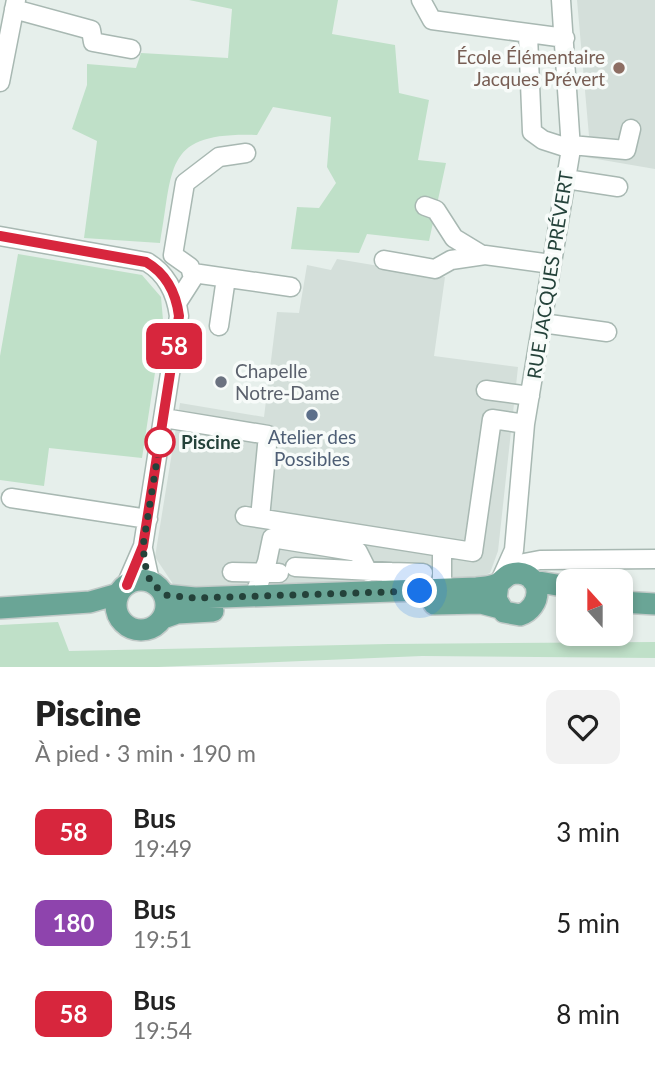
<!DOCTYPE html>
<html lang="fr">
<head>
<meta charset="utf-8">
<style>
  body { margin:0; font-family:Lato,sans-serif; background:#f2f2f2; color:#222; height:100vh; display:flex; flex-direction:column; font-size:26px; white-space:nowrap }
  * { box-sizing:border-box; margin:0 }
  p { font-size:23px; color:#767676 }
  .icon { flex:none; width:38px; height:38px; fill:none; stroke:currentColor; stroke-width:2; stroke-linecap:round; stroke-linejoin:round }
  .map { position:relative; height:667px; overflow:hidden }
  .drawer { display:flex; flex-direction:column; background:#fff; flex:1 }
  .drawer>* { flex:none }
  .badge { padding:0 14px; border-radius:10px; font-size:24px; line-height:46px }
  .needle { width:46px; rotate:339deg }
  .controls { position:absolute; left:556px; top:569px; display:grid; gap:14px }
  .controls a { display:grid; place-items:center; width:77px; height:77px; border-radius:14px; background:#fff; box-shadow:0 4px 10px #0003; font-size:35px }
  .you { position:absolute; width:35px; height:35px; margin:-18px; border:5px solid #fff; border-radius:50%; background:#1a73e8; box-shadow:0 0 0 10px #1a73e833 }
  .map>.badge { position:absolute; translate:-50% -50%; box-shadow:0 0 0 4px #fff }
  .round { display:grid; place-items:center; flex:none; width:74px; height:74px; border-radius:14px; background:#f2f2f2 }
  .headline { display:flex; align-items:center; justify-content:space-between; height:119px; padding:0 35px }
  h1 { font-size:33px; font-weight:800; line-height:52px }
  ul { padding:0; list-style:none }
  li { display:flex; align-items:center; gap:21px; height:91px; padding:0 35px }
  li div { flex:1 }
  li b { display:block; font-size:26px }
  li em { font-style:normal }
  li .badge { min-width:77px; font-weight:700; text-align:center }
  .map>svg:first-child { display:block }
</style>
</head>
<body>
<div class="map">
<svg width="655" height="667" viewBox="0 0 655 667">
  <rect width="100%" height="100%" fill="#e6efeb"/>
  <path fill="#d4dfda" d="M 577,0 L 655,0 L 655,169 L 585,157 L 589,136 Z
    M 337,259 L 445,277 L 434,356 L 518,367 L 498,551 L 490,573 L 477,578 L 188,588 L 173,584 L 155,557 L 180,403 L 264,417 L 277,312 L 299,313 L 307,265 L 331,270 Z"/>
  <path fill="#bfe0c8" d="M 189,0 L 338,0 L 332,34 L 395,45 L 399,93 L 429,100 L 418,160 L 446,163 L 429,241 L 367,234 L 359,253 L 291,249 L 297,207 L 319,208 L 336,183 L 327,167 L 331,117 L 273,107 L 257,135 C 163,132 174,166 160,243 L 84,238 L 97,141 L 72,129 L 87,85 L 87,64 L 136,68 L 141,53 L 228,58 L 232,9 Z
    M 18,254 L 142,275 L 161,297 L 163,320 L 142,458 L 49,448 L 44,486 L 0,480 L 0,356 Z
    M 58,622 L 69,651 L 388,644 L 655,642 L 655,658 L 422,656 L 158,667 L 0,667 L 0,625 Z"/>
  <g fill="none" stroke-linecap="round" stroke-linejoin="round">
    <defs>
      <path id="minor" d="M 421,0 L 432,20 L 565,38
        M 14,9 L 91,30 L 93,42 L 131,49
        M 528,35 L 532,132 L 543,140 L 571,149
        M 0,82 L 16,0
        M 571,145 L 626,150 L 631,129
        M 566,179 L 618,187
        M 425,206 L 436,210 L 454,238 L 482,255
        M 0,236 L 147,262 C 167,274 176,293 179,316 L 143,546 L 126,585
        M 384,260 L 435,269 L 451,260 L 485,255 L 551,264
        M 193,273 L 291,287
        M 177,303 L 193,278 L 190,267 L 173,255 L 185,183 L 219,157 L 246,153
        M 542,323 L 607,332
        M 219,326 L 226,278
        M 486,390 L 530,396
        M 164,418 L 268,435 L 260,518
        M 11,498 L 148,519
        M 245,516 L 473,552 L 492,419 L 525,424
        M 442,548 L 442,581 L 448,589
        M 143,549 L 150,581
        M 519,564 L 540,560 L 655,559
        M 295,567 L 391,572 L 391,592
        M 232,572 L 279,573
        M 391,572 L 423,573
        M 501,579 L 514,550 L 525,424 L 571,149 L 561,0
        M 254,596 L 267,562 L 272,538 L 358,552 L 368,572"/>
      <path id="major" d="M116 605a25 25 0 1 1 50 0a25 25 0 1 1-50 0Z
        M 533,581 L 569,587
        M 165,595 L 195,598 L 477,588 C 484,587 493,587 499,583 C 505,578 508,573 518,573 C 544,575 542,608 520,615 L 504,612 L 496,599 L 498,584
        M 621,602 L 655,604
        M 434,604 L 481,603 L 500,608
        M 0,608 L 90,602 L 118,594
        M 163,618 L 177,613 L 213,611"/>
    </defs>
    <use href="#minor" stroke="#a8b8b2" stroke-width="21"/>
    <use href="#major" stroke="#c2cac8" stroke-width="24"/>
    <use href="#minor" stroke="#fff" stroke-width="18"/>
    <use href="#major" stroke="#6aa596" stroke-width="21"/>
  </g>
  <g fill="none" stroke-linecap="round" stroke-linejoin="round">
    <defs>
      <path id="line" d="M 0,236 L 146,262 C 167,274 176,293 179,316 L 143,546 L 127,585"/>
    </defs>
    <use href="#line" stroke="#fff" stroke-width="16"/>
    <use href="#line" stroke="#d7263d" stroke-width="10"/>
    <path stroke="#24423a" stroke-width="7" stroke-dasharray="0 12.6" d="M 160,442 L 143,546 L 145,564 L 150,581 L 165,595 L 195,598 L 420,591"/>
  </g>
  <circle fill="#8d6e63" stroke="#f7fbf9" stroke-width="2.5" cx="619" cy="68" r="7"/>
  <circle fill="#6b7280" stroke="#f7fbf9" stroke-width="2.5" cx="221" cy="382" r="7"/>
  <circle fill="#5c6f8a" stroke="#f7fbf9" stroke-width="2.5" cx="312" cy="415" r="7"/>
  <circle fill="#fff" stroke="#d7263d" stroke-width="3.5" cx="160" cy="442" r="14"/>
  <g text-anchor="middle" stroke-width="7" stroke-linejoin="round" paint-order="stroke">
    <g font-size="19" fill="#785e54" stroke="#f7fbf9" text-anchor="end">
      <text x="605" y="64">École Élémentaire<tspan x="605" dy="22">Jacques Prévert</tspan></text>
    </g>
    <g font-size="19" fill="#24423a" stroke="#f7fbf9">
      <text transform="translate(550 275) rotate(-81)" y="7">RUE JACQUES PRÉVERT</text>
    </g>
    <g font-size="19" fill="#5b616d" stroke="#f7fbf9" text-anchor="start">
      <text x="235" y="378">Chapelle<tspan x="235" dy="22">Notre-Dame</tspan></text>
    </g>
    <g font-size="19" fill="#4e5e75" stroke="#f7fbf9">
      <text x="312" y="444">Atelier des<tspan x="312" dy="22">Possibles</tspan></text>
    </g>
    <g font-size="19" font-weight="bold" fill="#24423a" stroke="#f7fbf9" text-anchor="start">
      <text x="181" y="449">Piscine</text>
    </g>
  </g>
</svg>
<div class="controls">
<a><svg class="needle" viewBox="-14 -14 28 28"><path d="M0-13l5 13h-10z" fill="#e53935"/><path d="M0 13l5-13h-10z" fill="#767676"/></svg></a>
</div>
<div class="you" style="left:420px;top:591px"></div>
<b class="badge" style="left:174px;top:346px;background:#d7263d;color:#fff">58</b>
</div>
<section class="drawer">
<div class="headline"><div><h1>Piscine</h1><p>À pied · 3 min · 190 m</p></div><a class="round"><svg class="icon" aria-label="heart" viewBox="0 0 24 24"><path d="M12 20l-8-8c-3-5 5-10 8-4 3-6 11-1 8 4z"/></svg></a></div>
<ul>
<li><span class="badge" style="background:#d7263d;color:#fff">58</span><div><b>Bus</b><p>19:49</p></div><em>3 min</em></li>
<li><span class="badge" style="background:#8e44ad;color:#fff">180</span><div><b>Bus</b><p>19:51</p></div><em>5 min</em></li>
<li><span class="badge" style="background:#d7263d;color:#fff">58</span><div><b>Bus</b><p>19:54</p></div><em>8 min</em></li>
</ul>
</section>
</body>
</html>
